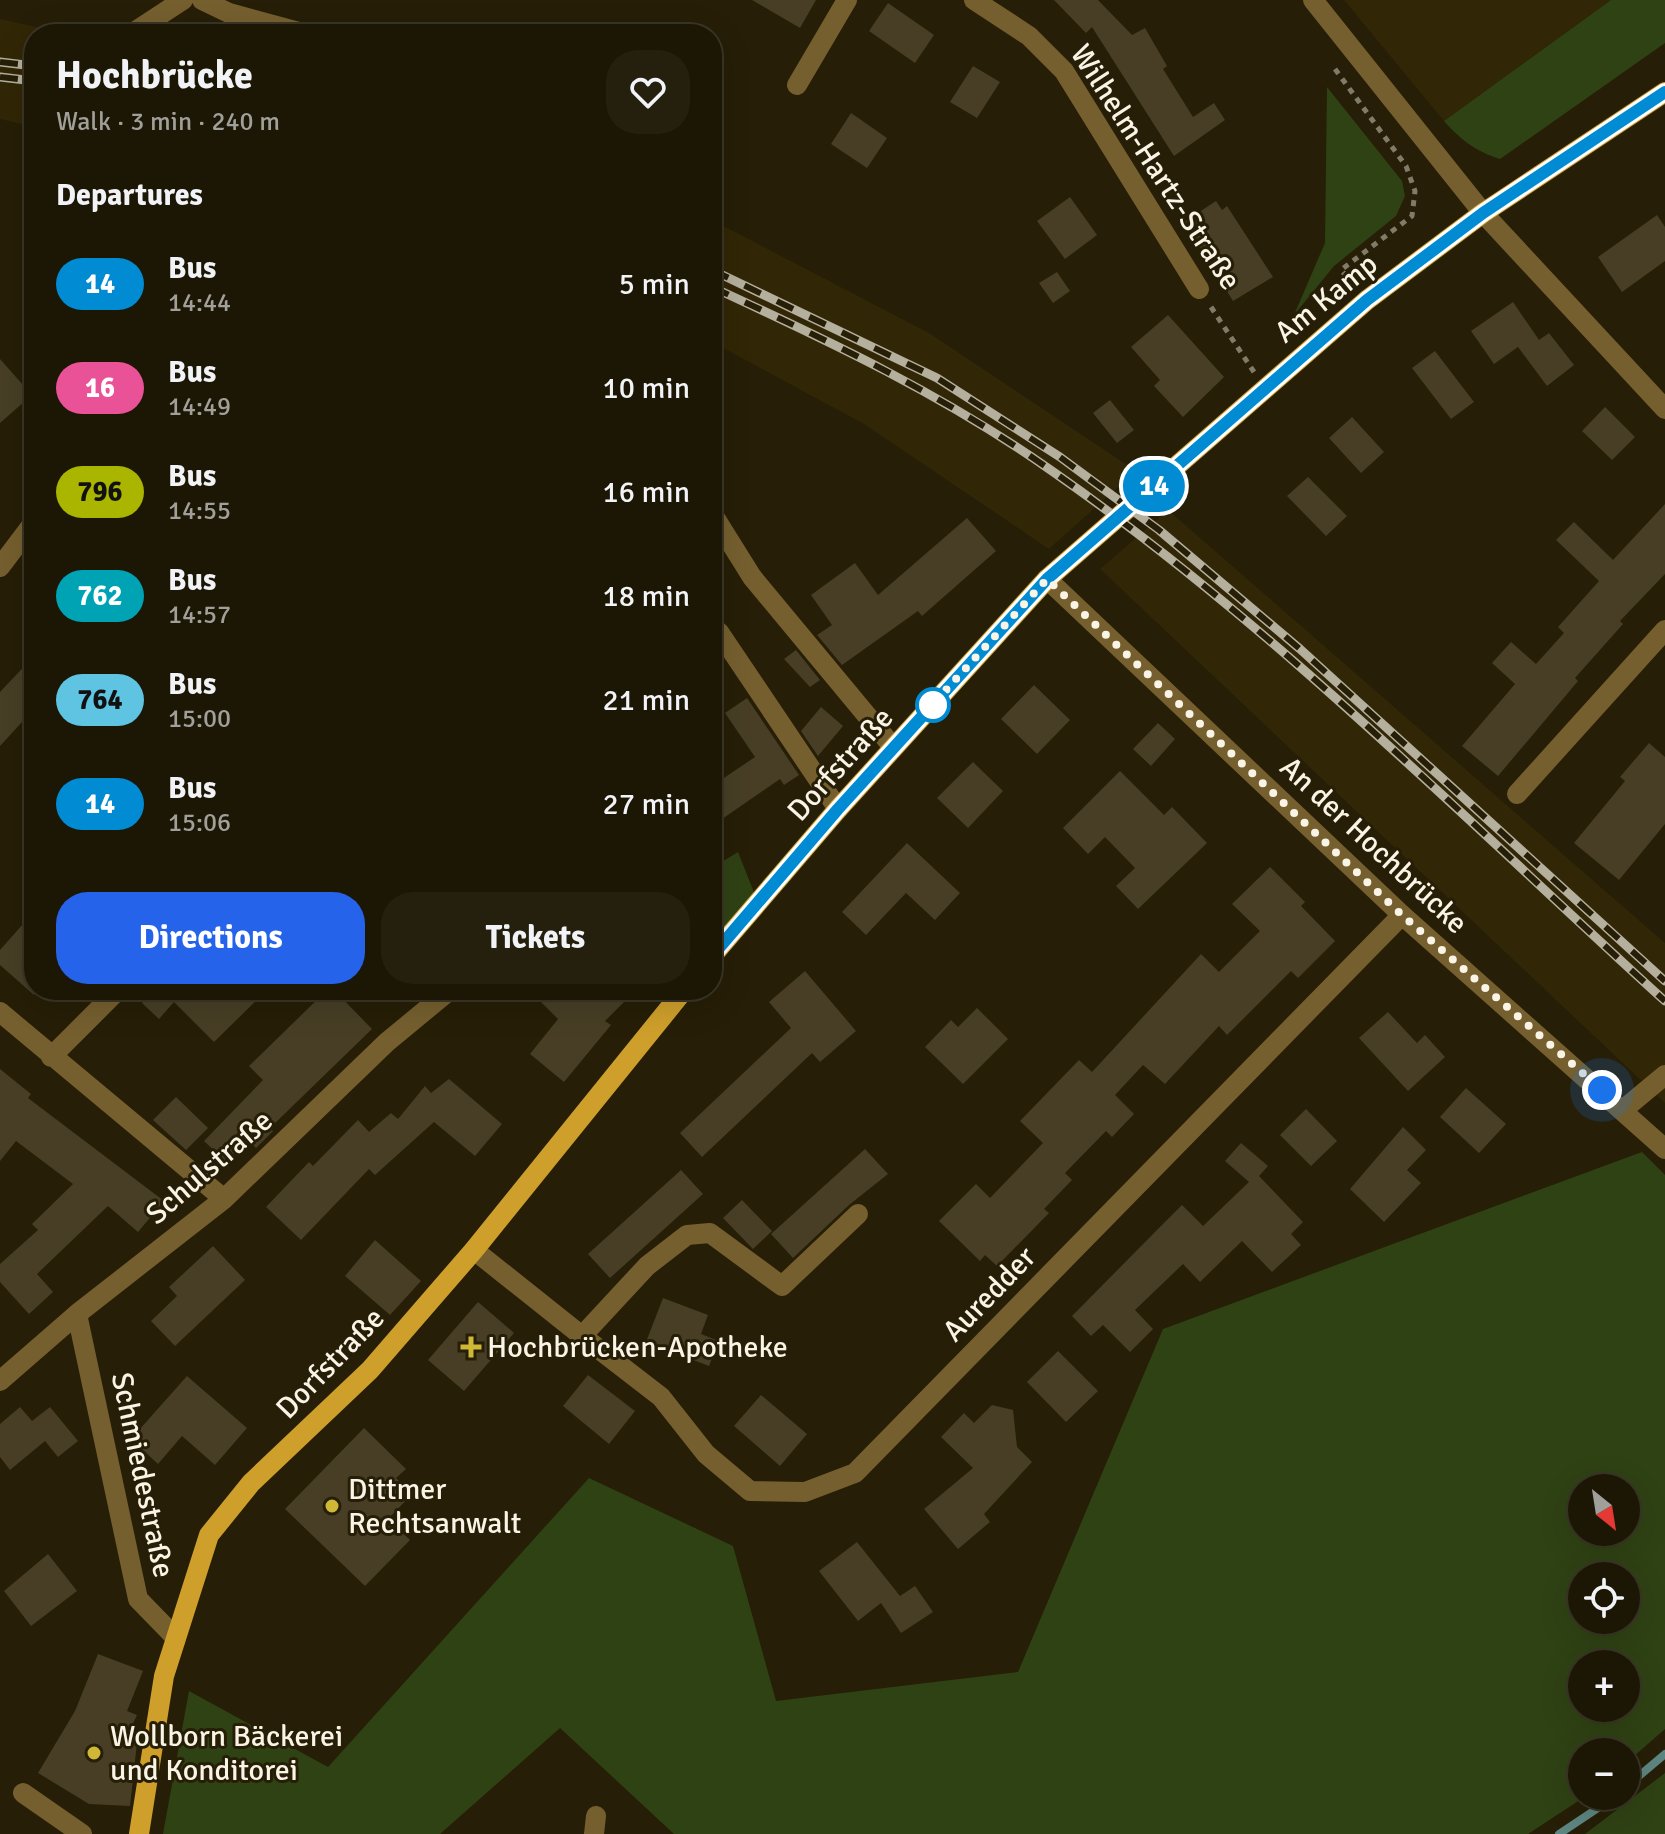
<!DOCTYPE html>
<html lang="en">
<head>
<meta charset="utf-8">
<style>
  body { margin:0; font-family:Signika,sans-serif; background:#251f0e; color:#f1f3f6; height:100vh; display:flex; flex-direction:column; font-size:30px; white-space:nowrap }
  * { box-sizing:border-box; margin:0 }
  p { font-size:26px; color:#a09f9a }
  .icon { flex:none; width:44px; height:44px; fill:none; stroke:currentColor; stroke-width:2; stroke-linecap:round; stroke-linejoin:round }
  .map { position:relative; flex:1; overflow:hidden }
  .drawer { position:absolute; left:24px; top:24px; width:698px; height:976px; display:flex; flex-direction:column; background:#1c1604; border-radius:32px; box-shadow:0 8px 32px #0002,0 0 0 2px #3a3526 }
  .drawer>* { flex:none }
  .badge { padding:0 16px; border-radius:26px; font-size:28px; line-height:52px }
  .needle { width:52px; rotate:150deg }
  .fabs { position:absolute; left:1568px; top:1474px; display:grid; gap:16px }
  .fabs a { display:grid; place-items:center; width:72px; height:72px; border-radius:50%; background:#1c1604; box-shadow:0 8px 32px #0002,0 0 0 2px #3a3526; font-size:40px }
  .you { position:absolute; width:40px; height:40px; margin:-20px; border:6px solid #fff; border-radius:50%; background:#1a73e8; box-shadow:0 0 0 12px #1a73e833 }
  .map>.badge { position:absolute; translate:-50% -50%; box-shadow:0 0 0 4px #fff }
  h2 { padding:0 32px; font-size:30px; line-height:72px }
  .round { display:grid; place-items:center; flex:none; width:84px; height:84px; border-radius:32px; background:#251f0e }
  .overview { display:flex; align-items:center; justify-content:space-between; height:136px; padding:0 32px }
  h1 { font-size:38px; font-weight:700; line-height:60px }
  .button { display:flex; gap:16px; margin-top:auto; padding:16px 32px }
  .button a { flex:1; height:92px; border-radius:32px; background:#2563eb; color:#fff; font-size:32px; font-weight:700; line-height:92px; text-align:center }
  .button a+a { background:#251f0e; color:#f1f3f6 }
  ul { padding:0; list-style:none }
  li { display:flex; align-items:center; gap:24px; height:104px; padding:0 32px }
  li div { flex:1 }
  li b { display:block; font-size:30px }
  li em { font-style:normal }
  li .badge { min-width:88px; font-weight:700; text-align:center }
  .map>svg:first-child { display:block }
</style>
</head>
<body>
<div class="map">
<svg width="1665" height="1834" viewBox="0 0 1665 1834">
  <rect width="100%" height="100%" fill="#261e06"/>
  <path fill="#312605" d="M 1344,0 L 1611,0 L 1444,121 Z
    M 0,19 L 70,34 L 34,34 L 34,127 L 0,119 Z
    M 712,220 L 929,333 L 1136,471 L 1049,549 L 864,424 L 712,342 Z
    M 1168,510 L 1665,943 L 1665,1103 L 1100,569 Z"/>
  <path fill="#2f4214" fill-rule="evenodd" d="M 1611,0 L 1665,0 L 1665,43 L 1500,159 C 1475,151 1461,140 1444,121 Z
    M 1327,87 L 1402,181 L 1405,196 L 1396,216 L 1334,266 L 1294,315 L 1325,243 Z
    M 738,852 L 755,895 L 712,943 L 712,868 Z
    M 1642,1152 L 1665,1175 L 1665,1729 L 1626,1763 L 1626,1752 L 1582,1752 L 1582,1796 L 1586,1796 L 1528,1834 L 674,1834 L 560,1728 L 440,1834 L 163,1834 L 189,1691 L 328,1767 L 589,1478 L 733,1546 L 776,1701 L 1018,1672 L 1163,1329 ZM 1626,1488 L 1626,1532 L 1582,1532 L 1582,1488 ZM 1582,1576 L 1626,1576 L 1626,1620 L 1582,1620 ZM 1582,1664 L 1626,1664 L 1626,1708 L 1582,1708 Z
    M 1665,1773 L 1665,1834 L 1585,1834 Z"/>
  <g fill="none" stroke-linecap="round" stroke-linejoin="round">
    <path stroke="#5d8581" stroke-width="8" d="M 1626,1787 L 1665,1754
      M 1559,1834 L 1616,1796"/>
  </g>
  <path fill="#473e25" d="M 752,0 L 816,0 L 800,28 Z
    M 1054,0 L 1098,0 L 1132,35 L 1145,28 L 1167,66 L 1163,69 L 1193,117 L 1214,103 L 1225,120 L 1174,156 L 1092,27 L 1086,33 Z
    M 888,3 L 934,35 L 915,63 L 869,31 Z
    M 973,66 L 1000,82 L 977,118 L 950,102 Z
    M 851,113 L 887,138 L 867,168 L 831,144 Z
    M 1070,197 L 1097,235 L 1065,259 L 1037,221 Z
    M 1216,201 L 1222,210 L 1227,206 L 1273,277 L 1233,301 L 1184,222 Z
    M 1657,215 L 1665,227 L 1665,261 L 1622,292 L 1598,257 Z
    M 1057,272 L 1070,291 L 1053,303 L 1039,283 Z
    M 1513,302 L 1539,340 L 1549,333 L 1574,365 L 1547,386 L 1518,347 L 1494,364 L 1471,331 Z
    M 1168,315 L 1224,377 L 1183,417 L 1154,386 L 1160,380 L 1131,347 Z
    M 1435,351 L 1474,402 L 1451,419 L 1412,368 Z
    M 0,359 L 32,395 L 0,423 Z
    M 1110,400 L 1134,430 L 1117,443 L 1093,413 Z
    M 1605,407 L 1635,437 L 1612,460 L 1582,431 Z
    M 1352,417 L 1384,452 L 1361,473 L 1329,438 Z
    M 1308,477 L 1347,516 L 1326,536 L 1287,496 Z
    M 1665,504 L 1665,574 L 1620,621 L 1623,624 L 1575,678 L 1578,681 L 1498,776 L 1462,746 L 1515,684 L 1492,663 L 1511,642 L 1536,664 L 1564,633 L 1558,627 L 1599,581 L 1556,540 L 1574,522 L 1613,560 Z
    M 967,518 L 996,551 L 922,616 L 918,611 L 842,665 L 817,635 L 832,625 L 811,595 L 855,563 L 878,595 Z
    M 796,650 L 820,680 L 810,687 L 784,659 Z
    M 34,656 L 34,709 L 0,746 L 0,692 Z
    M 1034,685 L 1070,720 L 1037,754 L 1001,719 Z
    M 747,698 L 799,775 L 784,785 L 780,779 L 712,826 L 712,786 L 755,757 L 725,713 Z
    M 821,707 L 843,726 L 818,756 L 801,731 Z
    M 1158,723 L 1175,739 L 1151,766 L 1133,749 Z
    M 1649,743 L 1665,757 L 1665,824 L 1619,880 L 1574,843 L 1625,781 L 1620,777 Z
    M 973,762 L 1003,791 L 968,828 L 937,798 Z
    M 1120,771 L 1164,815 L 1172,807 L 1207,843 L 1138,909 L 1116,886 L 1135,868 L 1105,837 L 1088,854 L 1063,828 Z
    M 907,843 L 960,893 L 935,920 L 906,893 L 866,935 L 842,912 Z
    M 1270,867 L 1305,902 L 1301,906 L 1335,941 L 1298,978 L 1291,971 L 1227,1035 L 1219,1026 L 1165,1084 L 1143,1065 L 1115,1095 L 1134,1114 L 1112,1137 L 1106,1131 L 1065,1173 L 1072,1180 L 1044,1209 L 1049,1213 L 997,1266 L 985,1255 L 980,1261 L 939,1221 L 976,1184 L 990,1198 L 1043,1143 L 1020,1121 L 1079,1060 L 1092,1072 L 1201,954 L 1219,972 L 1260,931 L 1232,904 Z
    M 23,924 L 34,934 L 34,995 L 0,965 L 0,950 Z
    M 805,971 L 856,1031 L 820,1062 L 812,1053 L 702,1157 L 680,1133 L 791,1028 L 769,1002 Z
    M 154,990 L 267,990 L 214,1042 L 174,1002 L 159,1019 L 142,1003 Z
    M 327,990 L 334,990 L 372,1029 L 270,1128 L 273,1131 L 256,1148 L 248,1140 L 226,1162 L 204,1141 L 263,1080 L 249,1066 Z
    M 529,990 L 636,990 L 605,1021 L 611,1025 L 564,1082 L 530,1054 L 558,1019 Z
    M 977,1008 L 1008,1039 L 963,1084 L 925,1047 L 951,1020 L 958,1027 Z
    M 1388,1012 L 1417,1043 L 1425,1035 L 1445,1057 L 1408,1091 L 1359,1038 Z
    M 0,1069 L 31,1094 L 28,1098 L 164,1201 L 138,1232 L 108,1206 L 37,1274 L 53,1292 L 29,1314 L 0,1282 L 0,1264 L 38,1230 L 32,1224 L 73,1184 L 16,1141 L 0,1161 Z
    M 449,1079 L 502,1124 L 475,1156 L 434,1122 L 375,1175 L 369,1169 L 301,1240 L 266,1207 L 309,1162 L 313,1166 L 358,1120 L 369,1132 L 391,1113 L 398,1119 L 425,1086 L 431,1093 Z
    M 1466,1088 L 1506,1124 L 1479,1153 L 1440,1117 Z
    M 176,1097 L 208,1128 L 186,1150 L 153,1120 Z
    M 1306,1109 L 1337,1141 L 1311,1166 L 1280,1135 Z
    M 1403,1127 L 1426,1150 L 1407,1170 L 1421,1183 L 1384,1222 L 1350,1189 Z
    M 1241,1143 L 1268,1166 L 1259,1176 L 1303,1222 L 1291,1234 L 1301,1245 L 1272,1272 L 1242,1241 L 1200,1282 L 1183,1264 L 1135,1310 L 1153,1329 L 1130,1352 L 1103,1325 L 1091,1336 L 1072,1316 L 1154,1233 L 1182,1205 L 1203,1226 L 1249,1182 L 1225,1161 Z
    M 865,1149 L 888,1174 L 849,1205 L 793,1258 L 771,1234 Z
    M 681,1170 L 703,1194 L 610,1278 L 588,1254 Z
    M 742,1200 L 772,1231 L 753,1249 L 723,1218 Z
    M 375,1240 L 421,1281 L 390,1315 L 345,1276 Z
    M 213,1246 L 245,1280 L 175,1346 L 151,1321 L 177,1296 L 169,1287 Z
    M 663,1298 L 708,1315 L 701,1334 L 719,1341 L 709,1366 L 646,1342 Z
    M 478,1302 L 514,1333 L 464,1391 L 428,1360 Z
    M 1058,1351 L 1098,1391 L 1066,1422 L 1027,1382 Z
    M 588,1375 L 635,1411 L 609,1444 L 563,1406 Z
    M 187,1376 L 247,1428 L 215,1465 L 182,1436 L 158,1464 L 131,1439 Z
    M 761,1395 L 807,1434 L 780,1466 L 734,1426 Z
    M 992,1405 L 1013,1410 L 1017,1447 L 1032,1462 L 984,1514 L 990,1522 L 958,1549 L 924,1509 L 973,1468 L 941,1437 L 964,1413 L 974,1423 Z
    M 20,1407 L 32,1421 L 50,1407 L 78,1441 L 58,1457 L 45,1441 L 10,1470 L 0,1457 L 0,1424 Z
    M 364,1428 L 406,1469 L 396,1478 L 412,1494 L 388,1519 L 410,1540 L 365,1586 L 285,1509 Z
    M 857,1542 L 900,1596 L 915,1586 L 933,1612 L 901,1633 L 881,1603 L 858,1621 L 819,1571 Z
    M 48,1554 L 77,1591 L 31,1626 L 4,1591 Z
    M 98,1654 L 143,1671 L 127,1711 L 137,1715 L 130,1730 L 138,1734 L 130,1806 L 89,1804 L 38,1773 L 75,1711 Z"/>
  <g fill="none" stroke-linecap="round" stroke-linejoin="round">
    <path stroke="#827b67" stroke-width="5" stroke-dasharray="6 6" stroke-linecap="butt" d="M 1335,69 L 1406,166 L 1415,191 L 1412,216 L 1341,270 L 1354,285
      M 1211,307 L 1254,372"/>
    <path stroke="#755f2f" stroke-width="20" d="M 202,0 L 229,13 L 306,34
      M 974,0 L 1029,36 L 1064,71 L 1199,289
      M 1313,0 L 1483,213 L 1665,409
      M 131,34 L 183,0
      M 797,85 L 847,0
      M 712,513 L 752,577 L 893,747
      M 0,567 L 34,522
      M 1047,579 L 1402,915 L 1665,1149
      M 719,632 L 838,809
      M 1517,794 L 1665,630
      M 0,1012 L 224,1199
      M 51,1057 L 118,990
      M 1624,1109 L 1665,1075
      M 474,1250 L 582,1336 L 647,1266 L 687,1235 L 710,1233 L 782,1286 L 858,1214
      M 77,1314 L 138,1599 L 174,1636
      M 582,1336 L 661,1397 L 706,1454 L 750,1491 L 805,1492 L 855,1473 L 1402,915
      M 0,1381 L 77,1314 L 224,1199 L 387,1042 L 450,990
      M 23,1793 L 82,1834
      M 594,1834 L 596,1816"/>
    <path stroke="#ce9f2b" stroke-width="20" d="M 712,956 L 838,809 L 1047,579 L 1367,300 L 1483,213 L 1665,92
      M 139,1834 L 164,1676 L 209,1535 L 251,1483 L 370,1370 L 474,1250 L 684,990"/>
    <defs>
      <path id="rail" d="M 0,62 L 34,66
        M 0,77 L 34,81
        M 712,270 L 937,378 L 1060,457 L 1159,530 L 1300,649 L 1665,981
        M 712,287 C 831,342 944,395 1052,471 C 1271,623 1468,822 1665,1001"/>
    </defs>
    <use href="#rail" stroke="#b5af9d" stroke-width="9"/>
    <use href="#rail" stroke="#261e06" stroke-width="6" stroke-dasharray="18" stroke-linecap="butt"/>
  </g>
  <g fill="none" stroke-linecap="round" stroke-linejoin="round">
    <defs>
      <path id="line" d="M 712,956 L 838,809 L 1047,579 L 1367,300 L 1483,213 L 1665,92"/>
    </defs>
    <use href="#line" stroke="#fff" stroke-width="18"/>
    <use href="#line" stroke="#008bd2" stroke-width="12"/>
    <path stroke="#f9f4e5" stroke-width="8" stroke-dasharray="0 14.4" d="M 933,705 L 925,713 L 1047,579 L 1402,915 L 1602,1090"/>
  </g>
  <circle fill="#fff" stroke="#008bd2" stroke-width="4" cx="933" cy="705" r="16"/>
  <g fill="#d0b837" stroke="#261e06" stroke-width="3">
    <path d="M467 1335h8v8h8v8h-8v8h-8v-8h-8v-8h8z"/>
    <circle cx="332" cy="1506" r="8"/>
    <circle cx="94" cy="1753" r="8"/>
  </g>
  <g text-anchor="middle" stroke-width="6" stroke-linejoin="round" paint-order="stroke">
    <g font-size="30" fill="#f9f4e5" stroke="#261e06">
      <text transform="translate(1156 167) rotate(57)" y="10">Wilhelm-Hartz-Straße</text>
      <text transform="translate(1326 298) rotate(-39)" y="10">Am Kamp</text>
      <text transform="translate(840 764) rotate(-48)" y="10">Dorfstraße</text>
      <text transform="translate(1374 845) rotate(43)" y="10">An der Hochbrücke</text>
      <text transform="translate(209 1167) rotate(-41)" y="10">Schulstraße</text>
      <text transform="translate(989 1294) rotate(-46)" y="10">Auredder</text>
      <text transform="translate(330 1363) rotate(-46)" y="10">Dorfstraße</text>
      <text transform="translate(143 1475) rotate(78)" y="10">Schmiedestraße</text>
    </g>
    <g font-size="30" fill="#f9f4e5" stroke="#261e06" text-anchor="start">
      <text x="487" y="1357">Hochbrücken-Apotheke</text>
      <text x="348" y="1499">Dittmer<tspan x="348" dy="34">Rechtsanwalt</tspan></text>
      <text x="110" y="1746">Wollborn Bäckerei<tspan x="110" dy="34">und Konditorei</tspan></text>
    </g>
  </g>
</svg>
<div class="fabs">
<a><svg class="needle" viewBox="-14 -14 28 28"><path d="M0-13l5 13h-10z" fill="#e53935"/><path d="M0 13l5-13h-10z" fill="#a09f9a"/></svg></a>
<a><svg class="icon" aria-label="locate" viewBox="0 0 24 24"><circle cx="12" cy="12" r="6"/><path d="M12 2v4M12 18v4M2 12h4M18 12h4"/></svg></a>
<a>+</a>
<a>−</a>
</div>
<div class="you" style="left:1602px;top:1090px"></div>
<b class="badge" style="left:1154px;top:486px;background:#008bd2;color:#fff">14</b>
<section class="drawer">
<div class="overview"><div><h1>Hochbrücke</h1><p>Walk · 3 min · 240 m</p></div><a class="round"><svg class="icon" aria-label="heart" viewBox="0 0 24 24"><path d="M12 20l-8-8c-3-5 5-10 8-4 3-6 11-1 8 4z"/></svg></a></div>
<h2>Departures</h2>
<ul>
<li><span class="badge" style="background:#008bd2;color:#fff">14</span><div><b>Bus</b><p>14:44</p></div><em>5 min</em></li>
<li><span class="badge" style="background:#ea5297;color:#fff">16</span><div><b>Bus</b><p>14:49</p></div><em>10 min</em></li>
<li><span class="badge" style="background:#aab500;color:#111">796</span><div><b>Bus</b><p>14:55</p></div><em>16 min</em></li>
<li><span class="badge" style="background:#00a3b4;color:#fff">762</span><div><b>Bus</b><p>14:57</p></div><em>18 min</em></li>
<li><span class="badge" style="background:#5fc4e1;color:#111">764</span><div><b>Bus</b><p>15:00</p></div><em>21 min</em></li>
<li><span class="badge" style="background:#008bd2;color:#fff">14</span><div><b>Bus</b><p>15:06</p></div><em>27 min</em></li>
</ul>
<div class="button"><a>Directions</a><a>Tickets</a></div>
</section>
</div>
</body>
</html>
